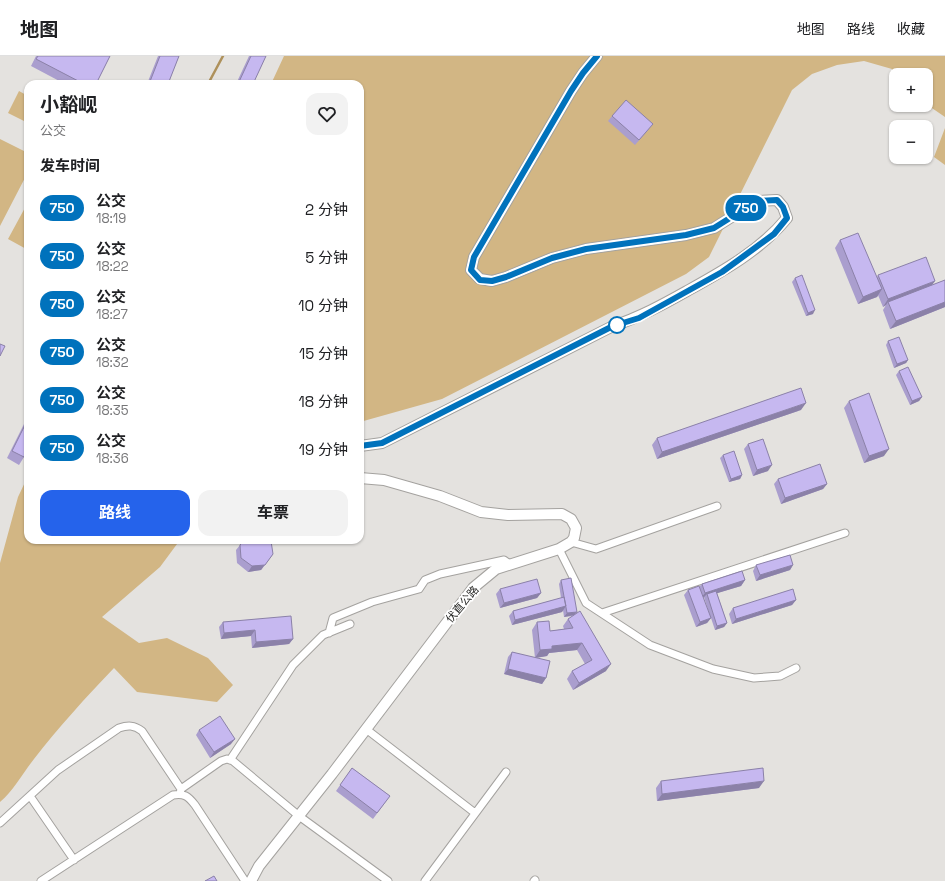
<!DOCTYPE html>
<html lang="zh">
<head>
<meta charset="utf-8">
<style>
  body { margin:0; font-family:"Space Grotesk","Noto Sans SC",sans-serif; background:#f2f2f2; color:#202124; height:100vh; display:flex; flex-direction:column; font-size:15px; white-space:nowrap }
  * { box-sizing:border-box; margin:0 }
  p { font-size:13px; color:#757577 }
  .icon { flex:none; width:22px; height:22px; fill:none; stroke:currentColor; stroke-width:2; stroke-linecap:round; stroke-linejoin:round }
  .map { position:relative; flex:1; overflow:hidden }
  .details { position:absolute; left:24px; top:24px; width:340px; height:464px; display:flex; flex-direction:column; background:#fff; border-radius:12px; box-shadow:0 1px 3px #0004 }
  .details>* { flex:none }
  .badge { padding:0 8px; border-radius:13px; font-size:14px; line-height:26px }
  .controls { position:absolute; left:889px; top:12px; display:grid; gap:8px }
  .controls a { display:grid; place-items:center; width:44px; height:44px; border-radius:8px; background:#fff; box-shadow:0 1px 3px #0004; font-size:20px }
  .map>.badge { position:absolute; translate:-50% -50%; box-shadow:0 0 0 2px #fff }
  h2 { padding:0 16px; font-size:15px; line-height:36px }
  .round { display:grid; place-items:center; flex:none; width:42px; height:42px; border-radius:12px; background:#f2f2f2 }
  .overview { display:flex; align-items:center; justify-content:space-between; height:68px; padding:0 16px }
  h1 { font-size:19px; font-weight:700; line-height:30px }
  .primary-button { display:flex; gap:8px; margin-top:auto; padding:8px 16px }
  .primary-button a { flex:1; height:46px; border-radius:12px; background:#2563eb; color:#fff; font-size:16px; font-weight:700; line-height:46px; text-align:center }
  .primary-button a+a { background:#f2f2f2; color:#202124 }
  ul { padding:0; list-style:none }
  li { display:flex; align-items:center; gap:12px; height:48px; padding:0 16px }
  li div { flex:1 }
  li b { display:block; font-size:15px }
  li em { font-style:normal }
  li .badge { min-width:44px; font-weight:700; text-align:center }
  header { display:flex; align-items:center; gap:24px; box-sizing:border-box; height:56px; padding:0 20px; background:#fff; border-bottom:1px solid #e0e0e0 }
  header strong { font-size:19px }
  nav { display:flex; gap:22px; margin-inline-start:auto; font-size:14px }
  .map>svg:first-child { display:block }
</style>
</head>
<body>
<header>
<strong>地图</strong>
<nav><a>地图</a><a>路线</a><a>收藏</a></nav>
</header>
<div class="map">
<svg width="945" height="825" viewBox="0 0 945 825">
  <rect width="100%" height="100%" fill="#e4e2df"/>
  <path fill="#d2b684" d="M 284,0 L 945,0 L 945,61 L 926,48 L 926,19 L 896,19 L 896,21 L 892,13 L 864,5 L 837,9 L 812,18 L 792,34 L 709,201 L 686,218 L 442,343 L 360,366 L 360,28 L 271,28 Z
    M 19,35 L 28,40 L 28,67 L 8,57 Z
    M 945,72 L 945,109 L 934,101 Z
    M 0,83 L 28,97 L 28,116 L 0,170 Z
    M 27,148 L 28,148 L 28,194 L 8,183 Z
    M 28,420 L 28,484 L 180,484 L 160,511 L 102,561 L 139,587 L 167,582 L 208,602 L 233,629 L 217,646 L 137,636 L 114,612 C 86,641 59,671 34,703 C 23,717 14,734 0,746 L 0,507 L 18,441 Z"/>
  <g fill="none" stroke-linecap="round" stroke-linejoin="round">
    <path stroke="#ae915b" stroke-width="2.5" d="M 208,28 L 223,0"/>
    <defs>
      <path id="minor" d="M 571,486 L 596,493 L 717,450
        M 559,493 L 586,547 L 650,589 L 713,613 L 754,622 L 780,620 L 796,612
        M 602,557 L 845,477
        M 329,577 L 333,562 L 372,546 L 419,533 L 425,524 L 440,518 L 504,504 L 511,509
        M 366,673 L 475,757
        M 230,704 L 293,609 L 323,579 L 350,568
        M 180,738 L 181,733 L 221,705 L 227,703 L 233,705 L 299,760 L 388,825
        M 30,740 L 74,804
        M 0,767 L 58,714 L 119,672 C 128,669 134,669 142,675 L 181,733
        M 41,825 L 173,739 C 184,737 188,740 195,749 L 245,825
        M 425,825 L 506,716
        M 534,825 L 535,824"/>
      <path id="secondary" d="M 360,390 L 382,387 L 613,270 C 640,261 662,249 687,235 C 723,215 761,194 787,162 L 783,151 L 777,144 L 757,145 L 714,172 L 686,179 L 586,193 L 552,202 L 506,221 L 492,225 L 480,223 L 471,214 L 474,201 L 571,35 L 583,17 L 597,0
        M 251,825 L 259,810 L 332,718 L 473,532 L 496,513 L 559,493 L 571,486 L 574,482 L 576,472 L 571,463 L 562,458 L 508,459 L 481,456 L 440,440 L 384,424 L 360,422"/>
    </defs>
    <use href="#minor" stroke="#a4a29f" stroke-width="9"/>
    <use href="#secondary" stroke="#a4a29f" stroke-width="12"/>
    <use href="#minor" stroke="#fff" stroke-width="7"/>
    <use href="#secondary" stroke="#fff" stroke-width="10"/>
  </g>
  <path fill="#aa9ece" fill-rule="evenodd" d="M 36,0 L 110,0 L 96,28 L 65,28 L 31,10 Z
    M 158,0 L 179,0 L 168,28 L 147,28 Z
    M 249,0 L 266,0 L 253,28 L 236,28 Z
    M 612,60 L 649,73 L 635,89 L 608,65 Z
    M 840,184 L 877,221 L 878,219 L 933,229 L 945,224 L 945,251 L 890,273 L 883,254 L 886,249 L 883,251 L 878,239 L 877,241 L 858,248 L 835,192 Z
    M 795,222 L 813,258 L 806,260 L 792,226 Z
    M 888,285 L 908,304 L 906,307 L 894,312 L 886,289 Z
    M 28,290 L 28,299 L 24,297 Z
    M 899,315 L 922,341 L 919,345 L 910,349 L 896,319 Z
    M 849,345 L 884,400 L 864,407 L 844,352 Z
    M 801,354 L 657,403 L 652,389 L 657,382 Z
    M 28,360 L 28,394 L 24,401 L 19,409 L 7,402 Z
    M 748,388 L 768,415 L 753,420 L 744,393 Z
    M 723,399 L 742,419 L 740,423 L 729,426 L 720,402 Z
    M 778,423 L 827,428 L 823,433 L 781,448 L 774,428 Z
    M 244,484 L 273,498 L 261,514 L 248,516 L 237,507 L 236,494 Z
    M 756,509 L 793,509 L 790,514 L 756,525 L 753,515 Z
    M 561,524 L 577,556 L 575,559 L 606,615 L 573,634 L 567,623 L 572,615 L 585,608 L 577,594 L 549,597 L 547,600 L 535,602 L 546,622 L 542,628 L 504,618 L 508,601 L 512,596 L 535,602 L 532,574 L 537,566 L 550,575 L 564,573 L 563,570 L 568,563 L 573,560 L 564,561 L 563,554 L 562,556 L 512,569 L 509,560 L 513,555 L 561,542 L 559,528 Z
    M 745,524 L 741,530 L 717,537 L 727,567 L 724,571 L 715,574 L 711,562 L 707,567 L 696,571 L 684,539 L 688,534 L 699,531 L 702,528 ZM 704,541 L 710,560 L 703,542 Z
    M 500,533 L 541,537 L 537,542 L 500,552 L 496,538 Z
    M 796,544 L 792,549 L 732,568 L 729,558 L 733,552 Z
    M 223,566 L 293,583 L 289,588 L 252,592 L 251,580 L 221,583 L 219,571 Z
    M 199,674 L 231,688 L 210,702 L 196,679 Z
    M 352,712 L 390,740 L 373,763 L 336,735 Z
    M 661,725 L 759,732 L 657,745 L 656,732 Z"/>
  <path fill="#8b81a8" d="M 935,225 L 930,232 L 888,246 L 886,249 L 883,251 L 888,243 Z
    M 882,233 L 877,241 L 858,248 L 863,241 Z
    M 945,246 L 945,251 L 890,273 L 896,265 Z
    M 815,254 L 813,258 L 806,260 L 808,257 Z
    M 908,304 L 906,307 L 894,312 L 897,308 Z
    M 922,341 L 919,345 L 910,349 L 912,345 Z
    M 806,347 L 801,354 L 657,403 L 662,396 Z
    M 889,393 L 884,400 L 864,407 L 869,400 Z
    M 772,409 L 768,415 L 753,420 L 757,414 Z
    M 742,419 L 740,423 L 729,426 L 731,423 Z
    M 827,428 L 823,433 L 781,448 L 785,442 Z
    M 273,498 L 261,514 L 248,516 L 252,510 Z
    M 793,509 L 790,514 L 756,525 L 760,519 Z
    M 745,524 L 741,530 L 708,540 L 707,538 L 704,541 L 701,542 L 705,537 Z
    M 541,537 L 537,542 L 500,552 L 504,547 Z
    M 796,544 L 792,549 L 732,568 L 736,563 Z
    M 566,550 L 562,556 L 512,569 L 515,564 Z
    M 577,556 L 574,559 L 564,561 L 567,557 Z
    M 711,562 L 707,567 L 696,571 L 700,566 Z
    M 727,567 L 724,571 L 715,574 L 717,570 Z
    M 255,574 L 251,580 L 221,583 L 224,577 Z
    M 293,583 L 289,588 L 252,592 L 256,586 Z
    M 582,587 L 577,594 L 549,597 L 547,600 L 535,602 L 540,594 L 552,590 Z
    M 611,608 L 606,615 L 573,634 L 579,627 Z
    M 508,613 L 546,622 L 542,628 L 504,618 Z
    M 235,683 L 231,688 L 210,702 L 214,696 Z
    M 764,725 L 759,732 L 657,745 L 662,738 Z"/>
  <path fill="#c6b8f0" stroke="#8b81a8" d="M 38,0 L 110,0 L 96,28 L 84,28 L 36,3 Z
    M 160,0 L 179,0 L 168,28 L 149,28 Z
    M 251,0 L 266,0 L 253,28 L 238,28 Z
    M 626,44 L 653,68 L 639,84 L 612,60 Z
    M 858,177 L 882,233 L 863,241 L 840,184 Z
    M 926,201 L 935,225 L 888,243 L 878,219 Z
    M 802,219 L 815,254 L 808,257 L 795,222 Z
    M 945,224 L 945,246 L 896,265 L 888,246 Z
    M 899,281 L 908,304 L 897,308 L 888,285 Z
    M 0,288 L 5,290 L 0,300 Z
    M 908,311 L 922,341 L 912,345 L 899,315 Z
    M 801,332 L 806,347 L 662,396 L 657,382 Z
    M 869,337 L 889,393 L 869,400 L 849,345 Z
    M 28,363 L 28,394 L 24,401 L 12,395 Z
    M 763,383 L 772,409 L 757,414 L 748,388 Z
    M 734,395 L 742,419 L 731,423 L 723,399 Z
    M 820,408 L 827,428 L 785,442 L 778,423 Z
    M 244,484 L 270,484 L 271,485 L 273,498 L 265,509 L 252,510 L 241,502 L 240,489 Z
    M 790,499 L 793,509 L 760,519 L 756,509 Z
    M 742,515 L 745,524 L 705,537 L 702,528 Z
    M 571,522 L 577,556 L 567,557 L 561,524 Z
    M 537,523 L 541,537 L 504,547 L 500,533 Z
    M 699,530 L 711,562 L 700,566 L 688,534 Z
    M 793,533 L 796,544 L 736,563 L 733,552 Z
    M 716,535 L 727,567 L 717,570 L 707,538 Z
    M 564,541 L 566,550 L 515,564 L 513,555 Z
    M 580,555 L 611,608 L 579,627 L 572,615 L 592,604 L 582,587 L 552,590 L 552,593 L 540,594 L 537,566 L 549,565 L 550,575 L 573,572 L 568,563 Z
    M 291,560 L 293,583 L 256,586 L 255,574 L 224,577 L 223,566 Z
    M 512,596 L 550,605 L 546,622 L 508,613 Z
    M 220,660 L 235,683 L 214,696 L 199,674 Z
    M 352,712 L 390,740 L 377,757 L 340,729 Z
    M 763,712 L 764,725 L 662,738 L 661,725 Z
    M 214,820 L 217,825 L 205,825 Z"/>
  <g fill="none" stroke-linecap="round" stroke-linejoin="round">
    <defs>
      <path id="line" d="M 360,390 L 382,387 L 613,270 L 639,262 L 722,216 L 774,178 L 787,162 L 783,151 L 777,144 L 757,145 L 714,172 L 686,179 L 586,193 L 552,202 L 506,221 L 492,225 L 480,224 L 471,214 L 474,201 L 571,35 L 583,17 L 597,0"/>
    </defs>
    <use href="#line" stroke="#fff" stroke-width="9"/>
    <use href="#line" stroke="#0072bc" stroke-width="6"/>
  </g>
  <circle fill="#fff" stroke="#0072bc" stroke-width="2" cx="617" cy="269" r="8"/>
  <g text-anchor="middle" stroke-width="3.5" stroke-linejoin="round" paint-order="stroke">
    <g font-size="11" fill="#292927" stroke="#fff">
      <text transform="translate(462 548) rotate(-50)" y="4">伏直公路</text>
    </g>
  </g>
</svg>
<div class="controls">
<a>+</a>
<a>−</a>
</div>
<b class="badge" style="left:746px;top:152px;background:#0072bc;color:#fff">750</b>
<section class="details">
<div class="overview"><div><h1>小豁岘</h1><p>公交</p></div><a class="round"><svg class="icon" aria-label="heart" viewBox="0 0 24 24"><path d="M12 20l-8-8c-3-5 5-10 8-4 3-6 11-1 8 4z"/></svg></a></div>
<h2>发车时间</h2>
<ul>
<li><span class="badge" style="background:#0072bc;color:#fff">750</span><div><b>公交</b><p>18:19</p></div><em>2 分钟</em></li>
<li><span class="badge" style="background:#0072bc;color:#fff">750</span><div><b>公交</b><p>18:22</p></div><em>5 分钟</em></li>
<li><span class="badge" style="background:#0072bc;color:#fff">750</span><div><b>公交</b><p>18:27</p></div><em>10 分钟</em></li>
<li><span class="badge" style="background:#0072bc;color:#fff">750</span><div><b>公交</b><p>18:32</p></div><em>15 分钟</em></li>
<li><span class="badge" style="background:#0072bc;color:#fff">750</span><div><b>公交</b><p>18:35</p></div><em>18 分钟</em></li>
<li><span class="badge" style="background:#0072bc;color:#fff">750</span><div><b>公交</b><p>18:36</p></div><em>19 分钟</em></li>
</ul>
<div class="primary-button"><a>路线</a><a>车票</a></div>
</section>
</div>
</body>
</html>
